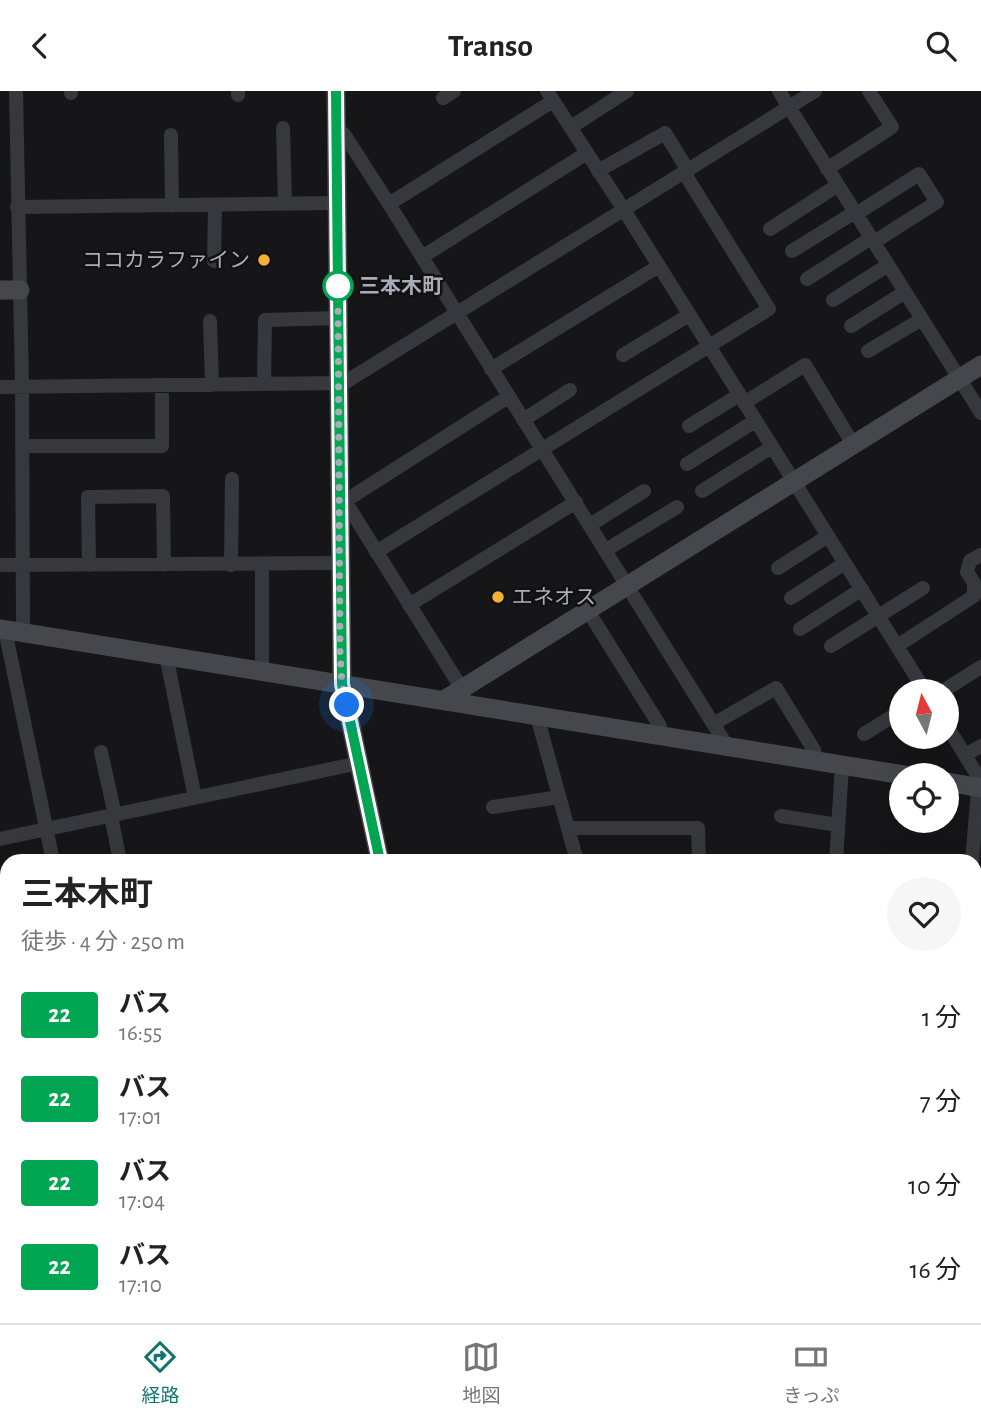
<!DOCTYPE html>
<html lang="ja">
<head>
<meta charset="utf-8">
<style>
  body { margin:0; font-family:"Alegreya Sans","Noto Sans JP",sans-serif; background:#f6f6f6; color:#222; height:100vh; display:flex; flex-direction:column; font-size:26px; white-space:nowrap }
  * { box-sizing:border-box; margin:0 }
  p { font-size:23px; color:#767676 }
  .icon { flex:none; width:38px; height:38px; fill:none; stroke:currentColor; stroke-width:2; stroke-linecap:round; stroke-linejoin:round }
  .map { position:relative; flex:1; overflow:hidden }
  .panel { position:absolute; left:0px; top:763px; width:982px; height:469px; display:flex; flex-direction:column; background:#fff; border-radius:21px 21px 0 0; box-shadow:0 7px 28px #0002 }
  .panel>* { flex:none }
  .badge { padding:0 14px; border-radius:5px; font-size:24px; line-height:46px }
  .needle { width:46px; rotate:353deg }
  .tools { position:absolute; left:889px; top:588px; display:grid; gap:14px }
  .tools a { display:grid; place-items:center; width:70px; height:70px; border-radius:50%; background:#fff; box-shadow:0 7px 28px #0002; font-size:35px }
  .you { position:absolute; width:35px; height:35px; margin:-18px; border:5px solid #fff; border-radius:50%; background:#1a73e8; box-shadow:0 0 0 10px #1a73e833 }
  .map>.badge { position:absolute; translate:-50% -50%; box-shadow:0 0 0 4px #fff }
  .round { display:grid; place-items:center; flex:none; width:74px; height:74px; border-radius:37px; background:#f6f6f6 }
  .head { display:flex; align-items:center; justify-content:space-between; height:119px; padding:0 21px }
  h1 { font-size:33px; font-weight:700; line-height:52px }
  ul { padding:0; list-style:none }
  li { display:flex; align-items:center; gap:21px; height:84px; padding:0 21px }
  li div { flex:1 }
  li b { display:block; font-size:26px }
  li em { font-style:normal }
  li .badge { min-width:77px; font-weight:700; text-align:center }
  header { display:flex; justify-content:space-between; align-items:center; height:91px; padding:0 21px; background:#fff; font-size:32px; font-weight:700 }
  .menu { display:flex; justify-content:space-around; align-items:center; height:98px; border-top:2px solid #e0e0e0; background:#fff; font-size:19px; color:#767676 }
  .menu a { display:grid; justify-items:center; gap:4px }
  .menu .active { color:#0f766e }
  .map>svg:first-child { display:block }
</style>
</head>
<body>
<header><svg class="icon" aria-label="back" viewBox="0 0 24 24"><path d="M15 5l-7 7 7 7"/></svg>Transo<svg class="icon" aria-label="search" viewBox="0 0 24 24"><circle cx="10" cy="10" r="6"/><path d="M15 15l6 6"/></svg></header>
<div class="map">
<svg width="981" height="1232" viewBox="0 0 981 1232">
  <rect width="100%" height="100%" fill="#161618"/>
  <path fill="#222225" d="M 7,1104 L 7,1225 L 146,1225 L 147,1232 L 0,1232 L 0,1105 Z"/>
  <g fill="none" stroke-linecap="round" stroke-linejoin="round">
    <path stroke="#37383d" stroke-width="14" d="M 16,0 L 22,295 L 23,541
      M 71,0 L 71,2
      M 238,0 L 238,4
      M 547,0 L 624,119 L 925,600
      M 779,0 L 981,322
      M 443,7 L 454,0
      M 571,36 L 627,0
      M 283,37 L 285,113
      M 336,38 L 344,43 L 389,113 L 727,655
      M 171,44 L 172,115
      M 827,78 L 892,36 L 869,0
      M 389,113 L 553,10
      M 17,116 L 337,112
      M 856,123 L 919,83 L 937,111 L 874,151
      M 770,138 L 838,94
      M 792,160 L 855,121
      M 422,166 L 587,62
      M 214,170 L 215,114
      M 807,188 L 871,147
      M 833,209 L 888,174
      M 210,230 L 212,294
      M 851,235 L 905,201
      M 868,260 L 922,228
      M 623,264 L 689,224
      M 491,278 L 659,175
      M 264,292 L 265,229 L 338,227
      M 0,296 L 344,292 L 815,0
      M 744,312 L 805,274 L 853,353
      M 523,329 L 570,299
      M 689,335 L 739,304
      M 23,355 L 162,355 L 162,295
      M 687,373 L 755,330
      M 702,400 L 772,356
      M 339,409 L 345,410 L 462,598
      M 345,410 L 508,306
      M 590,434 L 644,400
      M 606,459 L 677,416
      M 376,461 L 769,218 L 688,88 L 684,73 L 665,42 L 598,80
      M 262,473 L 262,580
      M 0,474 L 340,472
      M 89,474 L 88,406 L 163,405 L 164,474
      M 231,474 L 232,388
      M 778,477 L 828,445
      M 791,507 L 845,472
      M 409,514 L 576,411
      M 588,520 L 660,635 L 659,644
      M 800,538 L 862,498
      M 5,539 L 53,770
      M 831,555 L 923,497
      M 897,555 L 974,505 L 974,492 L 967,481 L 970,470 L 981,464
      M 166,564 L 195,707
      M 943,600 L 981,576
      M 537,625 L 577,770
      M 715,632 L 776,597 L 814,659 L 816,670
      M 947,635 L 979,687 L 972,770
      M 864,643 L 901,620
      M 101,661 L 115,724
      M 965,664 L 981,655
      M 493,716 L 559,706
      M 111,725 L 120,770
      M 781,725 L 838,734
      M 569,737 L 698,737 L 699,770
      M 0,748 L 359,672
      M 836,770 L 842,674
      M 975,820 L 981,820
      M 975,883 L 981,883
      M 0,902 L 7,901
      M 975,958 L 981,958
      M 0,1101 L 7,1099
      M 150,1225 L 151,1232
      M 286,1225 L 287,1232
      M 573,1225 L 574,1232
      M 687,1225 L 687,1232
      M 771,1225 L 774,1232
      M 855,1229 L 906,1232
      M 938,1232 L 939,1225"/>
    <path stroke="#45474d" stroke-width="19" d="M 336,0 L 342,593 L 380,770
      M 0,199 L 20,199
      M 0,538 L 904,684
      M 444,609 L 981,274
      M 947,691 L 981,697
      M 472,1225 L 474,1232"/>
  </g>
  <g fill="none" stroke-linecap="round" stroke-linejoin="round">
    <defs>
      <path id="line" d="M 336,0 L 342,593 L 380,770"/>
    </defs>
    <use href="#line" stroke="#fff" stroke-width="16"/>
    <use href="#line" stroke="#00a651" stroke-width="10"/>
    <path stroke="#a8adb8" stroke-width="7" stroke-dasharray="0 12.6" d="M 338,195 L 340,559 L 342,593 L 347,614"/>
  </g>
  <g fill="#f2b134" stroke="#111113" stroke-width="2.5">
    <circle cx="264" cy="169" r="7"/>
    <circle cx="498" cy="506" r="7"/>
  </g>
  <circle fill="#fff" stroke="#00a651" stroke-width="3.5" cx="338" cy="195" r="14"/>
  <g text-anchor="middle" stroke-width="5" stroke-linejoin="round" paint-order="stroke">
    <g font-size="21" fill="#a8adb8" stroke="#111113" text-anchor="end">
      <text x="250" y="176">ココカラファイン</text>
      <text x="512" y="513" text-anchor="start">エネオス</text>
    </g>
    <g font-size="21" font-weight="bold" fill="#a8adb8" stroke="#111113" text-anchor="start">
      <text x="359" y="202">三本木町</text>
    </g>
  </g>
</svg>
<div class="tools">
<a><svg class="needle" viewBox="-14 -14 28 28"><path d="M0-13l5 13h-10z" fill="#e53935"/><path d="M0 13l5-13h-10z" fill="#767676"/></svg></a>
<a><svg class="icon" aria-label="locate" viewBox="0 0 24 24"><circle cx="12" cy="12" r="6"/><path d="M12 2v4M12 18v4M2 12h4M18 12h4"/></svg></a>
</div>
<div class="you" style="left:347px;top:614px"></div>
<section class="panel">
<div class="head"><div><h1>三本木町</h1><p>徒歩 · 4 分 · 250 m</p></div><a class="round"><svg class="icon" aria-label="heart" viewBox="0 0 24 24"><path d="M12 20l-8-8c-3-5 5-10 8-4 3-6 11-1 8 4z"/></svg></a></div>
<ul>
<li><span class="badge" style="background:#00a651;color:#fff">22</span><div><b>バス</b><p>16:55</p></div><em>1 分</em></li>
<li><span class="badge" style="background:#00a651;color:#fff">22</span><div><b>バス</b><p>17:01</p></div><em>7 分</em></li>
<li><span class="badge" style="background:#00a651;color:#fff">22</span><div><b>バス</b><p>17:04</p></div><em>10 分</em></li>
<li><span class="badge" style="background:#00a651;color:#fff">22</span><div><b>バス</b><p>17:10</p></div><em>16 分</em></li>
</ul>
</section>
</div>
<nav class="menu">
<a class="active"><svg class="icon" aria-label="directions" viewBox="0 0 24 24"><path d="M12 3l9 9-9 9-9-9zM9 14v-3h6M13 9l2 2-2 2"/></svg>経路</a>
<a><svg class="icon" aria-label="map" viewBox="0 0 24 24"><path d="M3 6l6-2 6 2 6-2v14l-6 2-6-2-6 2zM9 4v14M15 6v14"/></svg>地図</a>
<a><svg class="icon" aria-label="tickets" viewBox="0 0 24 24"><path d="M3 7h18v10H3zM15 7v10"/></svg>きっぷ</a>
</nav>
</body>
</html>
